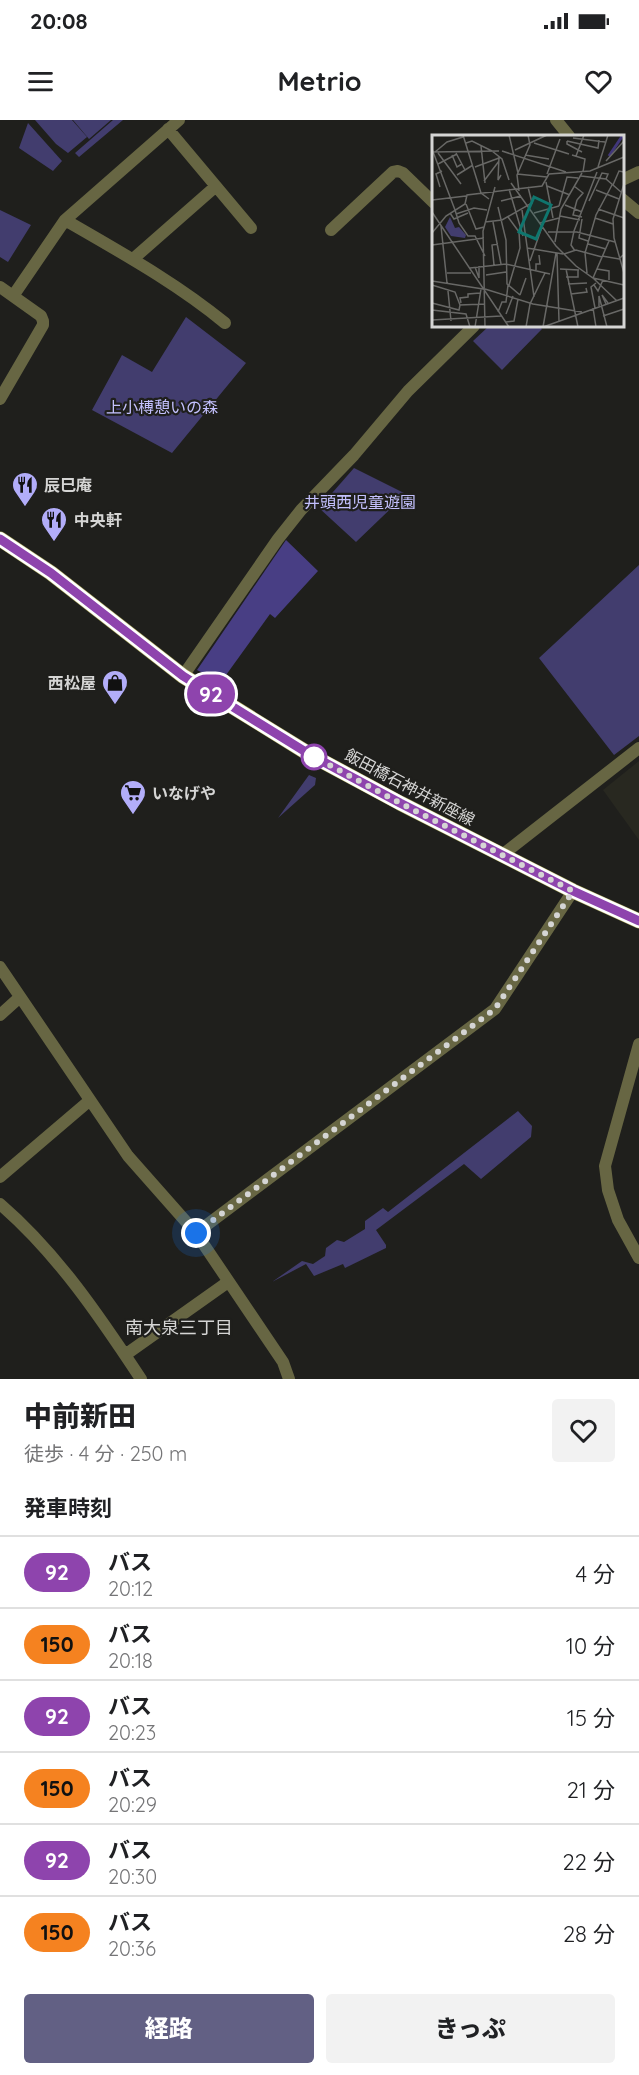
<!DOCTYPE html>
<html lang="ja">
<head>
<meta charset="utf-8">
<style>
  body { margin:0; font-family:Quicksand,"Noto Sans JP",sans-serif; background:#f2f2f2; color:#202124; height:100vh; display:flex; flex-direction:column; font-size:22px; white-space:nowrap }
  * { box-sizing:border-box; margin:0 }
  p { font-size:20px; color:#757577 }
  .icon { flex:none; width:33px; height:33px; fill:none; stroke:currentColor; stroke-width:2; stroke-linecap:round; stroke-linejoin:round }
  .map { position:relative; height:1259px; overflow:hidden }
  .drawer { display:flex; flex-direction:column; background:#fff; flex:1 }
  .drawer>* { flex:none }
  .badge { padding:0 12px; border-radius:20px; font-size:21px; line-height:39px }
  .you { position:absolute; width:30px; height:30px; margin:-15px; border:4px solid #fff; border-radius:50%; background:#1a73e8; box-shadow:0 0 0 9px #1a73e833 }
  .map>.badge { position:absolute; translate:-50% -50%; box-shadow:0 0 0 3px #fff }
  h2 { padding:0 24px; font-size:22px; line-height:54px }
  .round { display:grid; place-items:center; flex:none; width:63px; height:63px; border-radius:6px; background:#f2f2f2 }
  .overview { display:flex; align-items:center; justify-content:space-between; height:102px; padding:0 24px }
  h1 { font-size:28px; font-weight:800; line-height:45px }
  .action { display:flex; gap:12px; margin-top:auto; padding:12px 24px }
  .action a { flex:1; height:69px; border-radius:6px; background:#626084; color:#fff; font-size:24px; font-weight:800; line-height:69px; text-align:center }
  .action a+a { background:#f2f2f2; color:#202124 }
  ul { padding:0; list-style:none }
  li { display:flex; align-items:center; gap:18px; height:72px; padding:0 24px; border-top:2px solid #e0e0e0 }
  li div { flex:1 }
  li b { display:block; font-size:22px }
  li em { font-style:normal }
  li .badge { min-width:66px; font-weight:700; text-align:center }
  .status { display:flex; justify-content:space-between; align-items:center; height:42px; padding:0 30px; background:#fff; direction:ltr }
  .status svg { height:16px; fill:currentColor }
  header { display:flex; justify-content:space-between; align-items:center; height:78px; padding:0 24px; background:#fff; font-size:27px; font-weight:800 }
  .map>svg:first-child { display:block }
</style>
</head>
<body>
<div class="status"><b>20:08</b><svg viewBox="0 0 49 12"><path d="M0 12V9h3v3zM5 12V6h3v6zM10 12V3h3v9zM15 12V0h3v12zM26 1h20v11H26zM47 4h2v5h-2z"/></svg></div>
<header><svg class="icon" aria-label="menu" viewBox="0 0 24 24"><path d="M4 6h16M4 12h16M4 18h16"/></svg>Metrio<svg class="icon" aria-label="heart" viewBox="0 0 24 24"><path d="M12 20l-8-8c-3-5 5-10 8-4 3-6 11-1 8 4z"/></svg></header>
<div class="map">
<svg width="639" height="1259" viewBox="0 0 639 1259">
  <rect width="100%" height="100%" fill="#1f1f1c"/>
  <path fill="#282820" d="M 639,641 L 639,720 L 603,670 Z"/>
  <path fill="#423d6e" d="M 35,0 L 72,0 L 87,17 L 68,33 L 56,24 Z
    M 73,0 L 111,0 L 89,19 Z
    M 113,0 L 123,0 L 79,37 L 75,33 Z
    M 28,3 L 62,41 L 53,51 L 19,28 Z
    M 0,90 L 31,105 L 8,142 L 0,137 Z
    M 186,197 L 246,243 L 172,333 L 92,290 L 122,235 L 152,252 Z
    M 489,206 L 539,206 L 542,209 L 502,250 L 473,221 Z
    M 354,348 L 406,374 L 356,422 L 319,388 Z
    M 639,445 L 639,616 L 614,635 L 539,538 Z
    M 309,655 L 316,658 L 315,665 L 278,698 Z
    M 518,991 L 532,1006 L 531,1017 L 481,1059 L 464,1044 L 376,1110 L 386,1125 L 386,1128 L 345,1148 L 343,1144 L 314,1156 L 306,1144 L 272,1162 L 302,1141 L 313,1144 L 325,1136 L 326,1128 L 337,1120 L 344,1122 L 365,1109 L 365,1101 L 383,1088 L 388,1092 Z"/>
  <path fill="#483e84" d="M 286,420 L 318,451 L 275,498 L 270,494 L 221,562 L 197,550 Z"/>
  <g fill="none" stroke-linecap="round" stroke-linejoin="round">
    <path stroke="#676643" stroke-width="12" d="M 556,0 L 569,16
      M 168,9 L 251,108
      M 622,60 L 639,52
      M 622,79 L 639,93
      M 65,100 C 120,132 175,162 225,203
      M 331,110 L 393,52 L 398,51 L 403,53 L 434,83
      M 133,139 L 215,67
      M 0,167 L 41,196 L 43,201 L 43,205 L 0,279
      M 13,176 L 65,100 L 179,0
      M 183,556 L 278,419 L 301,390 L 354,335 L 408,271 L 474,206
      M 502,735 L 639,628
      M 0,847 L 128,1036 L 196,1113 L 283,1242 L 289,1259
      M 0,895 L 20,877
      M 639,924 L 605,1046 L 608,1070 L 618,1100 L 639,1138
      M 0,1057 L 89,981
      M 0,1084 C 57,1133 100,1197 141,1259
      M 196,1113 L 495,889 L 573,771
      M 125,1235 L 228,1162"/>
    <path stroke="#b1ae64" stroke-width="15" d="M 0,419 L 51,453 L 183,556 L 309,634 L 400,683 L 573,771 L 639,801"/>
  </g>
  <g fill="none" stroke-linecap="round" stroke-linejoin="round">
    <defs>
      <path id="line" d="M 0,419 L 51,453 L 183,556 L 309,634 L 400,683 L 573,771 L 639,801"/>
    </defs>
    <use href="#line" stroke="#fff" stroke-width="14"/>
    <use href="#line" stroke="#8e44ad" stroke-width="9"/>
    <path stroke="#d5d5d4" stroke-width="6" stroke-dasharray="0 10.8" d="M 196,1113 L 495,889 L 573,771 L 400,683 L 309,634 L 314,637"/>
  </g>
  <defs>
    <symbol id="restaurant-pin" viewBox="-11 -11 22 30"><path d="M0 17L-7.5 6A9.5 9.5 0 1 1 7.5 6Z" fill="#b2adf9" stroke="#1f1f1c"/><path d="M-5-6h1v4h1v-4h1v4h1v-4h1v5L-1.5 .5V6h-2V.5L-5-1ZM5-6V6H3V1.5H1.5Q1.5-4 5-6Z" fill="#111"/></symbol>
    <symbol id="shop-pin" viewBox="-11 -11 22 30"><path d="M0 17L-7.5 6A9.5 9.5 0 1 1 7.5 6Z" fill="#b2adf9" stroke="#1f1f1c"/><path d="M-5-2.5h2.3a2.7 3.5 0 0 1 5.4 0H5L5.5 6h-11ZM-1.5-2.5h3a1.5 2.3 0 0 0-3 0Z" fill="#111"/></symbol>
    <symbol id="supermarket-pin" viewBox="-11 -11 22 30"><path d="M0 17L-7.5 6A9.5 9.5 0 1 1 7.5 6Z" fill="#b2adf9" stroke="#1f1f1c"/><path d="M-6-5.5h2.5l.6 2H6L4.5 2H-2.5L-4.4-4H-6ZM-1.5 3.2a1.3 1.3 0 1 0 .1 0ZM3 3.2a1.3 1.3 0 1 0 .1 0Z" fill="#111"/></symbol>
  </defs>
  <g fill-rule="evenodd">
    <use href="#restaurant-pin" x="10" y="350" width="30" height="40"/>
    <use href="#restaurant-pin" x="39" y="385" width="30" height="40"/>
    <use href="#shop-pin" x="100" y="548" width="30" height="40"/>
    <use href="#supermarket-pin" x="118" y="658" width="30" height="40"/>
  </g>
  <circle fill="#fff" stroke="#8e44ad" stroke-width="3" cx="314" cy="637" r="12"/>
  <g text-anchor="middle" stroke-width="4.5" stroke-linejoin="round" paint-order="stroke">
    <g font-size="16" fill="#c3c0fd" stroke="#1f1f1c">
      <text x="162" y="293">上小榑憩いの森</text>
      <text x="360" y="388">井頭西児童遊園</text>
    </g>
    <g font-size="16" font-weight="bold" fill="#d5d5d4" stroke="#1f1f1c" text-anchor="start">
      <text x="44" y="371">辰巳庵</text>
      <text x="74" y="406">中央軒</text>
      <text x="96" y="569" text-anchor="end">西松屋</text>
      <text x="152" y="679">いなげや</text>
    </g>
    <g font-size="16" fill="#d5d5d4" stroke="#1f1f1c">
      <text transform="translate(410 667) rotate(28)" y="6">飯田橋石神井新座線</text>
    </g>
    <g font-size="18" fill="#d5d5d4" stroke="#1f1f1c">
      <text x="179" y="1214">南大泉三丁目</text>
    </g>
  </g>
  <g transform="translate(432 15)">
    <rect width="192" height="192" fill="#1f1f1c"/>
    <path d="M 18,82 L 23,93 L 27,92 L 34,100 L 33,103 L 19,101 L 13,92 Z" fill="#423d6e"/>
    <path fill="none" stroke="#41377b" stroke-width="3" d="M 177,21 L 191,0"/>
    <path fill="none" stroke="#686866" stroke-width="1.5" d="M 31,0 L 49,58 L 57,64M 77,0 L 86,38M 141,3 L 173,7M 135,6 L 166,13 L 167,5M 135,6 L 135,9 L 150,17M 34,8 L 40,6 L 60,16M 102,8 L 137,19M 49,11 L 53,48M 0,14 L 23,75M 83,15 L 115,0M 60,16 L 70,24 L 77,45M 70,16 L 134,37M 0,17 L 67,16M 3,17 L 15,7 L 31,2M 6,18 L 29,49M 24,18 L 33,35M 20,20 L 25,32 L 30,29M 93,20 L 117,24M 140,20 L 153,24 L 151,37M 144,21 L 152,0M 67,22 L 66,45 L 69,40M 174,26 L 192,6M 6,29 L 25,19M 43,32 L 67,23M 166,32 L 176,0M 85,39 L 115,42M 115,39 L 128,4M 25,40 L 41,30M 149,41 L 174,44 L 189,57M 52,46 L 67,26M 114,47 L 121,83M 79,48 L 124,111 L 144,131 L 161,143 L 192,150M 192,49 L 181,84 L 182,103 L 192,138M 181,50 L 187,36 L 192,37M 115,51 L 138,60M 142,51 L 151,58 L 145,65M 8,52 L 4,39 L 10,36M 77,54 L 91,101M 164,55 L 187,64M 87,56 L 85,40 L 98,10 L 96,0M 0,65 L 34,61M 145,65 L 141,80 L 150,82M 69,66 L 89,61M 157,66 L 170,38 L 176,39 L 174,44M 34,69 L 44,94 L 52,92M 133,70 L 150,77M 127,71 L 135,42 L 146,43M 66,72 L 74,105 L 75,149 L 88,160M 166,74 L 192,83M 23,75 L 27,88 L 36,101 L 43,101 L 53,121M 90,75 L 102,162M 0,77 L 77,192M 18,78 L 22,84 L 36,78M 102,78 L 127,71M 24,79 L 42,73 L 55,75M 128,81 L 148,85M 76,82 L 87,97M 163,83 L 181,89M 150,84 L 147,103 L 156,106M 53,87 L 70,85 L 100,68 L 96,52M 61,87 L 69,129M 108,88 L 127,83M 9,91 L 15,148M 116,97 L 145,97 L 183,107M 0,98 L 14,81 L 33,69 L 35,60 L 110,51 L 117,39 L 158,36 L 192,22M 123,107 L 129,74 L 150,38M 156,109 L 174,114M 0,110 L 52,103M 95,113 L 131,119M 143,116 L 139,110 L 142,96 L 165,37M 125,119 L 127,186M 132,119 L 144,115 L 170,122M 170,121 L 187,124 L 191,120M 98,126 L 110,92M 62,130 L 60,110 L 66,109M 43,132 L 47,143 L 47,131M 38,133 L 74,129 L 118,139M 128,134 L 147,135M 134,134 L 146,192M 165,134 L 177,136 L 177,145M 104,135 L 104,129 L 108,129 L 107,120M 15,138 L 39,138M 155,138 L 153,118 L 164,80 L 180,50M 54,140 L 74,137M 134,142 L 146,142 L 146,135M 161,143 L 177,106M 161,143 L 185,166M 0,146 L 51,154M 136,149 L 155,148M 0,150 L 23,157 L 28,170M 77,150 L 88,113 L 87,97M 162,150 L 166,156 L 171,145M 53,154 L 101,169 L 150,177M 16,156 L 19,186M 139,159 L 155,157 L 154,153M 88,160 L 94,143M 0,168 L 27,175 L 28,170 L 53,169M 29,168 L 28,163 L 36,162 L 36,159 L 48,158M 174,169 L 170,160 L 176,168M 167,171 L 167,161 L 175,192M 161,173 L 164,192M 163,173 L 159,152 L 164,148M 0,175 L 34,179 L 38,192M 66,177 L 70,167 L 74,167 L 76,150M 74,179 L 81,161M 171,181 L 192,174M 0,185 L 69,181M 74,187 L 82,186 L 86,164M 43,192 L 49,154M 53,192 L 51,96 L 63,52M 94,192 L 98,169 L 113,138M 111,192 L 124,118M 111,192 L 192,163"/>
    <path fill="#0f766e" fill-opacity="0.15" stroke="#0f766e" stroke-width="3" d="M 102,62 L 119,70 L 104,104 L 87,97 Z"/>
    <rect width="192" height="192" fill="none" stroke="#d5d5d4" stroke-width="3"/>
  </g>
</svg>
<div class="you" style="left:196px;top:1113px"></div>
<b class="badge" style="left:211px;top:574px;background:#8e44ad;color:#fff">92</b>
</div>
<section class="drawer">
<div class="overview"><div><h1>中前新田</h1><p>徒歩 · 4 分 · 250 m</p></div><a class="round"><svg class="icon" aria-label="heart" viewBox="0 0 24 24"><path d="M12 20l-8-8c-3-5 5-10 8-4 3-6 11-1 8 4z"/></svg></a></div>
<h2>発車時刻</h2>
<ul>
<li><span class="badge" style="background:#8e44ad;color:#fff">92</span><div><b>バス</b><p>20:12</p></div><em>4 分</em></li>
<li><span class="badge" style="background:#f58220;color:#111">150</span><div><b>バス</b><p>20:18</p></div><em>10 分</em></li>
<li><span class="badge" style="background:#8e44ad;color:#fff">92</span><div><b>バス</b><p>20:23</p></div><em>15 分</em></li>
<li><span class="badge" style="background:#f58220;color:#111">150</span><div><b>バス</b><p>20:29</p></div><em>21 分</em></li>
<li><span class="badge" style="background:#8e44ad;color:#fff">92</span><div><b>バス</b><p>20:30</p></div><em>22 分</em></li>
<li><span class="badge" style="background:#f58220;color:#111">150</span><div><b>バス</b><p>20:36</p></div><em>28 分</em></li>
</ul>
<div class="action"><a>経路</a><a>きっぷ</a></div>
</section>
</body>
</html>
